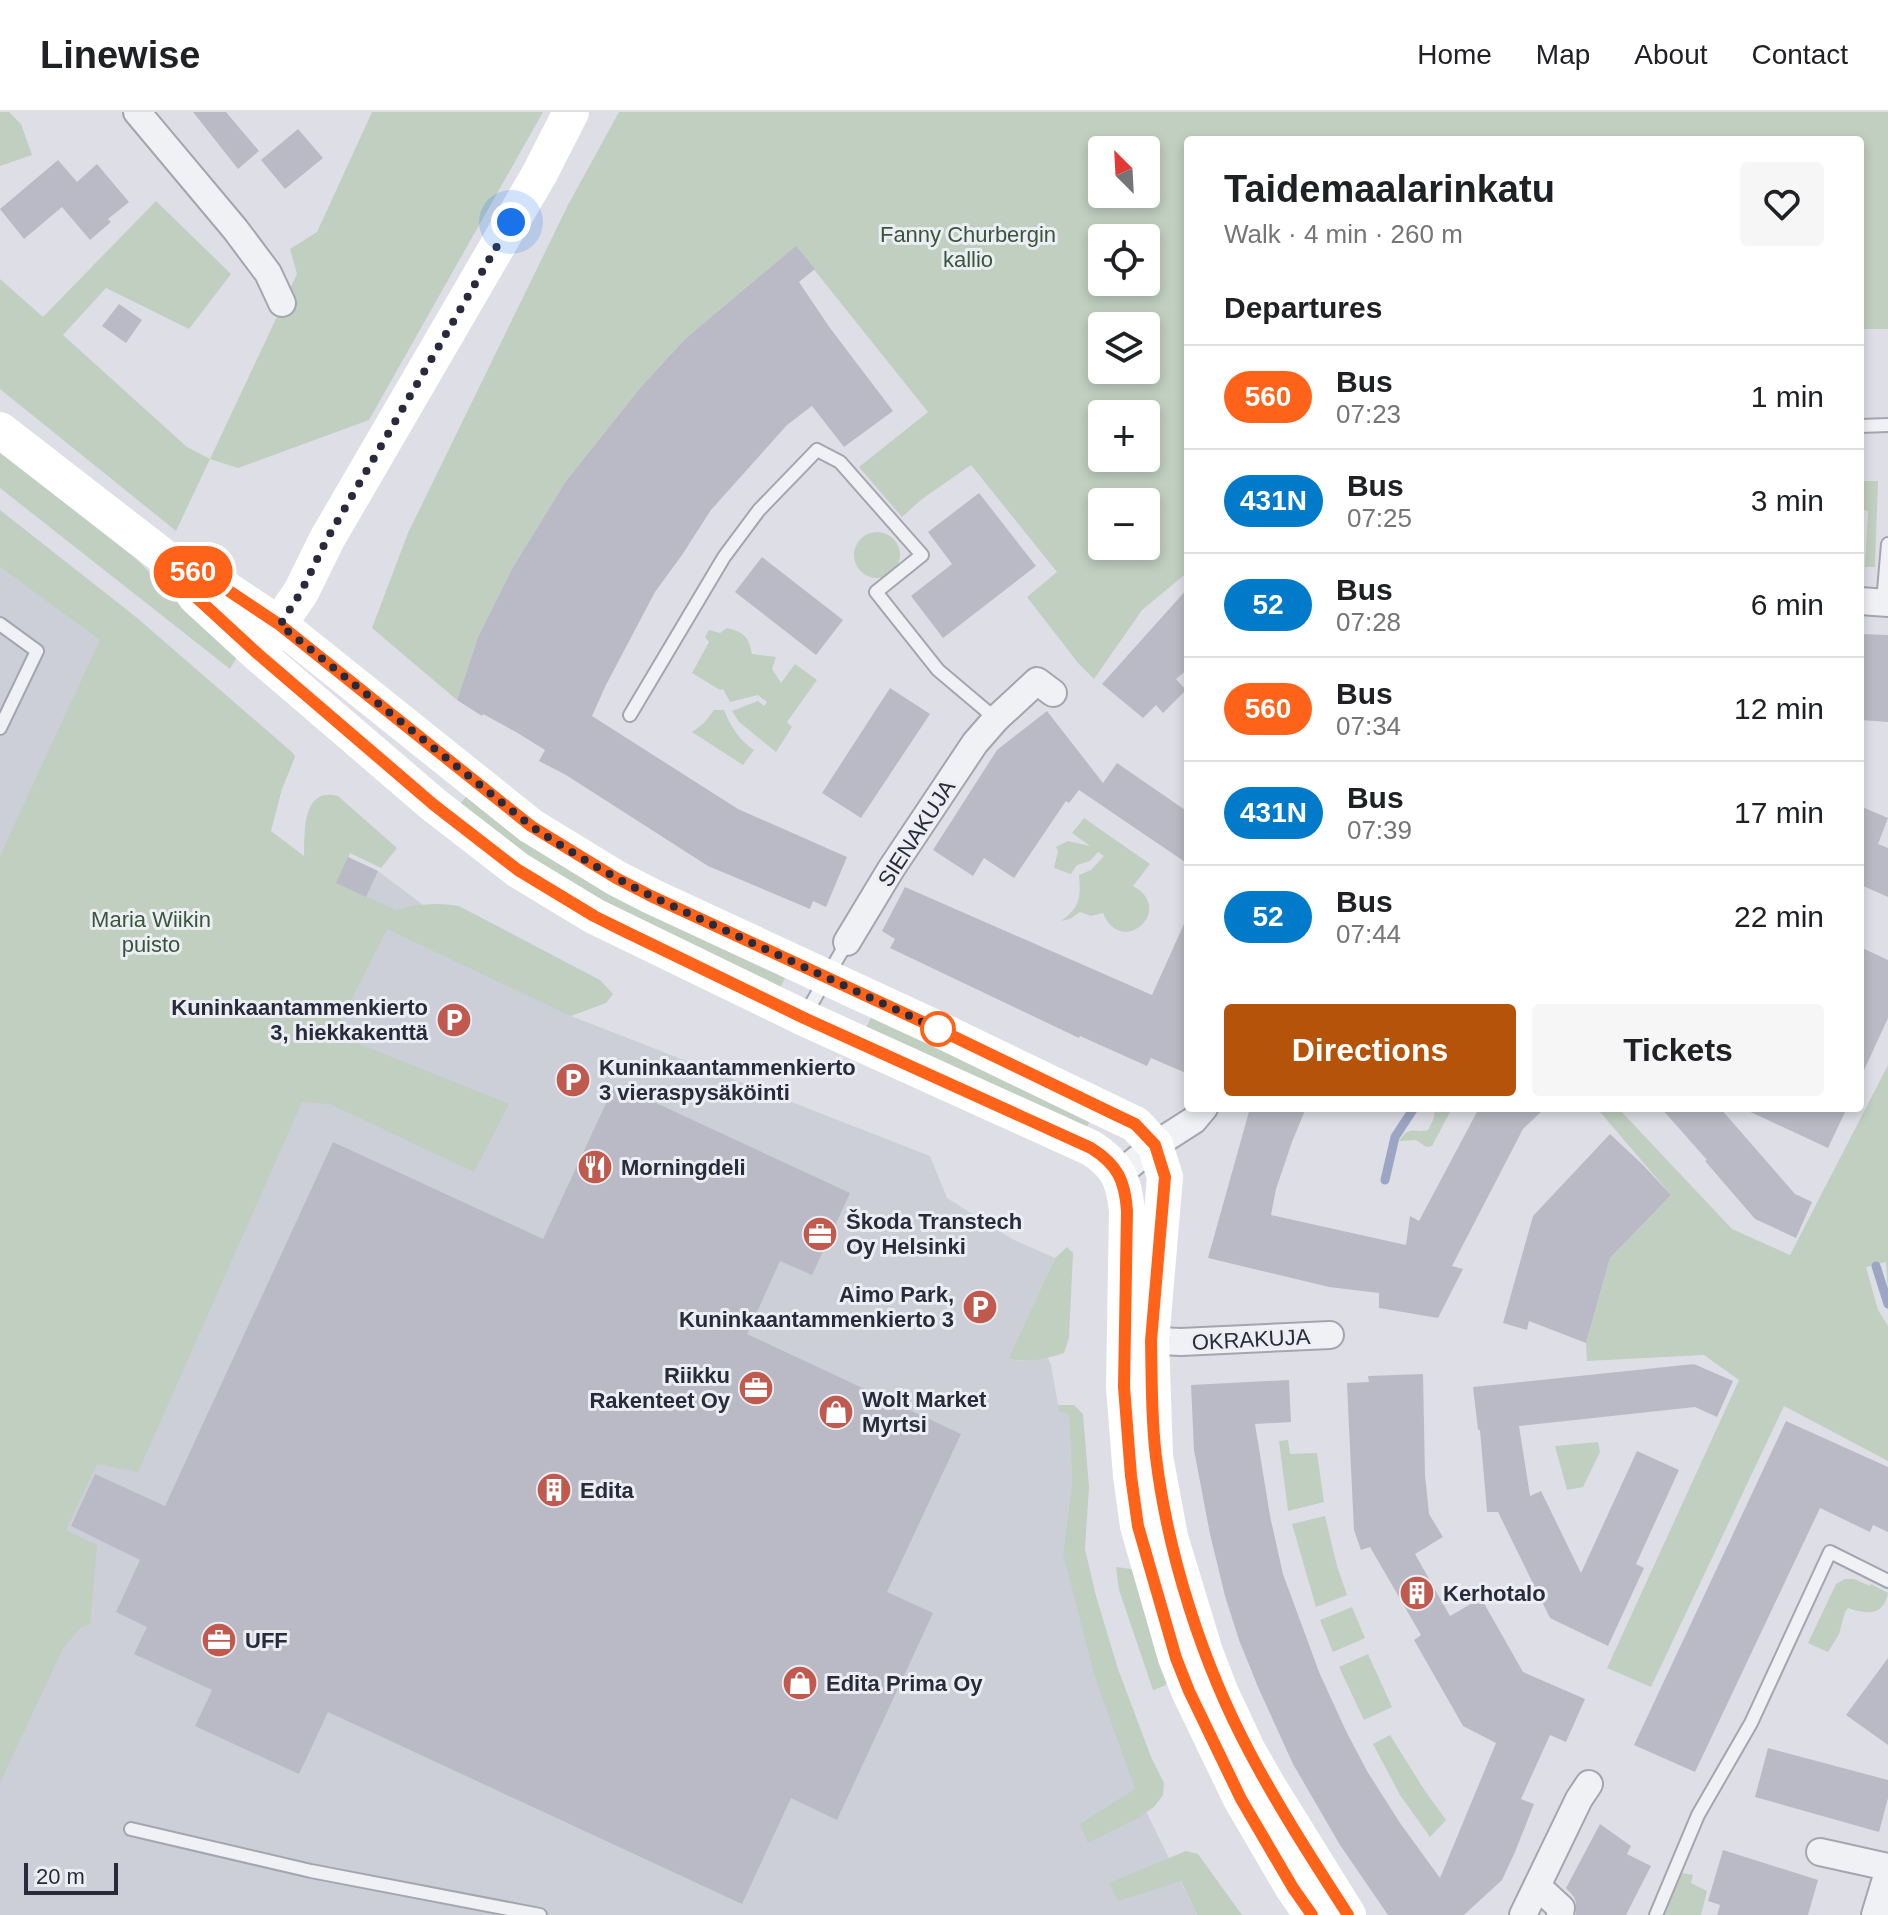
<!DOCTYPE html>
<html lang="en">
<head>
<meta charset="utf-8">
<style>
  body { margin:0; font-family:Helvetica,sans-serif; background:#f6f6f6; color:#202124; height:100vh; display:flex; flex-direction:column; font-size:30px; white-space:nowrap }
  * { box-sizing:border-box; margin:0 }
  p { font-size:26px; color:#757577 }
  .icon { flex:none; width:44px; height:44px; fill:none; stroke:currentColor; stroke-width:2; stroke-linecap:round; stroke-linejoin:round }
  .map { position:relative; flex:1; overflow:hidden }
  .side { position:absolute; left:1184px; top:24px; width:680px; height:976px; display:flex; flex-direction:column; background:#fff; border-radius:8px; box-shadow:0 4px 12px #0003 }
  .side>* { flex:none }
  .badge { padding:0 16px; border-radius:26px; font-size:28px; line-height:52px }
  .needle { width:52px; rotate:336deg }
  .controls { position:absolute; left:1088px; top:24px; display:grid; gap:16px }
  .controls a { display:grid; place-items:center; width:72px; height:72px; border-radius:8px; background:#fff; box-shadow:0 4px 12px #0003; font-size:40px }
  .scale { position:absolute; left:24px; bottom:20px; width:94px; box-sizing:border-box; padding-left:8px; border:4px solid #292b3c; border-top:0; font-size:22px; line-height:28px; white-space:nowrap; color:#292b3c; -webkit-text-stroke:6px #edeef4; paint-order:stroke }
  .you { position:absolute; width:40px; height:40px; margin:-20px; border:6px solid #fff; border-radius:50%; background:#1a73e8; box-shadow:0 0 0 12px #1a73e833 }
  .map>.badge { position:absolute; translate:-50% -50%; box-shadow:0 0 0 4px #fff }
  h2 { padding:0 40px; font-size:30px; line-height:72px }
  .round { display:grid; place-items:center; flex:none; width:84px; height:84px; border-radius:8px; background:#f6f6f6 }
  .summary { display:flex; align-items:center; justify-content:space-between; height:136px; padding:0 40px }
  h1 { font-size:38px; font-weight:600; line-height:60px }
  .action { display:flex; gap:16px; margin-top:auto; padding:16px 40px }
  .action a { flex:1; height:92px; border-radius:8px; background:#b45309; color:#fff; font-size:32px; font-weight:600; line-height:92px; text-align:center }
  .action a+a { background:#f6f6f6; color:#202124 }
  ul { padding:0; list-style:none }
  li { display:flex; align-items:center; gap:24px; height:104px; padding:0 40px; border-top:2px solid #e0e0e0 }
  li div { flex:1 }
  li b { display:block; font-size:30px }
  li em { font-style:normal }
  li .badge { min-width:88px; font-weight:700; text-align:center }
  header { display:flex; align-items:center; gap:48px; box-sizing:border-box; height:112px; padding:0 40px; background:#fff; border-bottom:2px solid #e0e0e0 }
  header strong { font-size:38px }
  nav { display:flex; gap:44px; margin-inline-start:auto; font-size:28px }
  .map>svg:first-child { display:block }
</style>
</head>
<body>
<header>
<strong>Linewise</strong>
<nav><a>Home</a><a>Map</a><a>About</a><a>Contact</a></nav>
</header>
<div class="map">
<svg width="1888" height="1803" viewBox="0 0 1888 1803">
  <rect width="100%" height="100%" fill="#dedfe6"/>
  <path fill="#ccced8" d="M 0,455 L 101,528 L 0,743 Z
    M 348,745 L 378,759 L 571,904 L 930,1044 L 947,1086 L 1012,1127 L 1055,1146 L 1008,1247 L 1020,1249 L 1048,1246 L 1051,1253 L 1059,1298 L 1069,1302 L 1072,1371 L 1063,1442 L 1135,1677 L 1197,1803 L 0,1803 L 0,1495 Z"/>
  <path fill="#c0cfc0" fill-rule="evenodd" d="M 0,0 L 9,0 L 21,12 L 32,43 L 0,54 Z
    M 372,0 L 543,0 L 369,308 L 238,356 L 210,347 L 176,419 L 0,277 L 0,167 L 43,205 L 156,89 L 231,162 L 189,217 L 106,176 L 63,223 L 187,335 L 210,347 L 297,162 L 290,137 L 317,120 Z
    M 619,0 L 1888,0 L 1888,217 L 1860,217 L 1860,28 L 1188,28 L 1188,460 L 1142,498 L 1094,567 L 1078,551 L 1027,485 L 1057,460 L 971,353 L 922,387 L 902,405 L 859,355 L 928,300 L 796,135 L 685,227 L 640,276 L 566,369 L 513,455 L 478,525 L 457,588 L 372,516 L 408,421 L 568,93 ZM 1102,38 L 1146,38 L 1146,82 L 1102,82 ZM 1102,126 L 1146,126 L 1146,170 L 1102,170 ZM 1102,214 L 1146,214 L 1146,258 L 1102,258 ZM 1102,302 L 1146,302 L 1146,346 L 1102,346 ZM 1102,390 L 1146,390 L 1146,434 L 1102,434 Z
    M 0,340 L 135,446 L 196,505 L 238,543 L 230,557 L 0,376 Z
    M 1863,346 L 1863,369 L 1878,369 L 1875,455 L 1865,455 L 1868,399 L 1864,398 L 1863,401 L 1860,401 L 1860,347 Z
    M 0,398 L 136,505 L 293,641 L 295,645 L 282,677 L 271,719 L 304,744 C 305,722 301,674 338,684 L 397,736 L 381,756 L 350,741 L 337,771 L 396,798 C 417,792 438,790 459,794 L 600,868 L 613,882 L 606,891 L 571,904 L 387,817 L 334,922 L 509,992 L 474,1060 L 330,992 L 302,990 L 138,1360 L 97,1352 L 66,1418 L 97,1433 L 90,1512 L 81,1515 L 63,1536 L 0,1671 L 0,743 L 100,528 L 0,455 Z
    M854 443a23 23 0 1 1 46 0a23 23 0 1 1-46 0Z
    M 727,516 C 744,520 749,525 752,542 L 776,545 L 772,557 L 781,571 L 795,552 L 817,568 L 787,610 L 792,615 L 776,640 L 739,610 L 732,599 L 758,589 L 764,594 L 767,590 L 758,583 L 730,590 L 723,577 L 720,578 L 692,561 L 709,530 L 705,525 L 709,518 L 720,521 Z
    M 714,598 L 724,598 C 731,615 739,628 754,638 L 743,653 L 692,620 L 704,611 Z
    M 471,679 L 788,860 L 780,876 L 566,773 L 459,693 Z
    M 1084,706 L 1150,752 L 1133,774 C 1176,797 1122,847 1103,801 L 1091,804 L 1080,800 L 1070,807 L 1061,809 C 1080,795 1081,786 1079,763 L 1091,758 L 1104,744 L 1098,740 L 1090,749 L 1077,753 L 1071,762 L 1054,756 L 1058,739 L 1056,735 L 1068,729 L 1090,734 L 1072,721 Z
    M 874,899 L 1093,1001 L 1086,1017 L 866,916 Z
    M 1888,953 L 1888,1181 L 1886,1150 L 1866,1155 L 1878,1198 L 1888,1214 L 1888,1349 L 1784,1294 L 1651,1575 L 1607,1556 L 1739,1268 L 1704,1243 L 1587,1249 L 1586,1231 L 1610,1146 L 1671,1083 L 1600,1000 L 1605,996 L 1618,996 L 1732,1117 L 1790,1143 Z
    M 1435,996 L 1452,996 L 1432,1034 L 1426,1035 L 1416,1028 L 1399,1029 C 1411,1012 1412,1022 1428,1018 L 1434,1006 Z
    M 1067,1135 L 1073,1141 L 1069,1226 L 1064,1241 C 1046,1247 1027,1251 1008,1247 L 1055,1146 Z
    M 1058,1293 L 1074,1293 L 1083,1302 L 1089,1375 L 1085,1437 L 1096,1484 L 1118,1557 L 1151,1645 L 1164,1671 L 1163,1683 L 1154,1695 L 1138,1706 L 1088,1731 L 1080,1712 L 1135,1677 L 1095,1565 L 1063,1442 L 1072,1371 L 1069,1302 L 1059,1299 Z
    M 1288,1328 L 1290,1342 L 1317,1341 L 1324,1390 L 1288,1399 L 1279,1329 Z
    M 1598,1330 L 1600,1340 L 1583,1375 L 1567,1378 L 1555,1334 Z
    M 1325,1404 L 1337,1454 L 1347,1483 L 1316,1495 L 1292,1412 Z
    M 1116,1455 L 1139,1458 L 1170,1568 L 1164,1574 L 1153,1578 L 1119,1478 Z
    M 1845,1467 L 1854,1467 L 1870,1474 L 1871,1472 L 1888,1481 C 1883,1505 1867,1502 1848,1496 L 1845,1500 L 1839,1522 L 1828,1540 L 1808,1531 L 1836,1472 Z
    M 1352,1495 L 1365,1526 L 1333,1540 L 1320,1508 Z
    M 1368,1542 L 1392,1595 L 1364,1608 L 1339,1555 Z
    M 1390,1623 L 1425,1679 L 1446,1708 L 1430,1725 L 1400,1683 L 1373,1632 Z
    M 1186,1739 L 1198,1742 L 1242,1803 L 1197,1803 L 1181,1769 L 1118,1789 L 1109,1771 Z
    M 1682,1761 L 1693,1763 L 1691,1771 L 1707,1779 L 1701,1803 L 1663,1803 Z"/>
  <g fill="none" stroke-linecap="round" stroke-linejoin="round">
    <path stroke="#9ca5c3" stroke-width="9" d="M 1385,1068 L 1395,1025 L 1414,996
      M 1876,1154 L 1888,1192"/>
  </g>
  <path fill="#b9bac5" d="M 193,0 L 226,0 L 259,39 L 238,57 Z
    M 298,17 L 323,46 L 285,77 L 261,48 Z
    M 58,48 L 77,70 L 97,52 L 129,90 L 108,107 L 111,110 L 90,128 L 62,95 L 24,127 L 0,97 Z
    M 796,134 L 815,157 L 799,170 L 830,216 L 893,299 L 844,335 L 812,294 L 787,313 L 711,398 L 682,443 L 655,480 L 606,573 L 592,604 L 738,697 L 847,745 L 826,795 L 813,789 L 810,797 L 708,754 L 566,663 L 539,649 L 545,638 L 516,620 L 483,602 L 482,604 L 457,588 L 478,525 L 513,455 L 566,369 L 640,276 L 685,227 Z
    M 119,192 L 142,208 L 126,231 L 102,214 Z
    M 979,381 L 1036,454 L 943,526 L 911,484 L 952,452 L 928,420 Z
    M 762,445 L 843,508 L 816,543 L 735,480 Z
    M 1188,476 L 1188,557 L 1176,567 L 1186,578 L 1163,601 L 1156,593 L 1143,606 L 1102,572 Z
    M 1860,522 L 1888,523 L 1888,610 L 1860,608 Z
    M 890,576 L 930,602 L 861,706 L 822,681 Z
    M 1047,599 L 1103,671 L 1117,651 L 1188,700 L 1188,752 L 1079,678 L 1069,691 L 1066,689 L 1014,766 L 984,746 L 973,764 L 933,738 L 997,638 Z
    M 1860,694 L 1888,706 L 1878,732 L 1888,736 L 1888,785 L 1861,773 L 1860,774 Z
    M 348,745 L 378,759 L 366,785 L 336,771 Z
    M 905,775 L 1152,883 L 1188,803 L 1188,962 L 1151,946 L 1147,954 L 1080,924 L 1079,926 L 890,836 L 895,827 L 882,819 Z
    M 1860,835 L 1888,848 L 1888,906 L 1860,967 Z
    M 615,972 L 850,1081 L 812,1163 L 780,1149 L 747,1222 L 961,1322 L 887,1480 L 933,1501 L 837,1708 L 791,1686 L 742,1792 L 328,1600 L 299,1662 L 195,1614 L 212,1578 L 134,1542 L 147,1515 L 116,1500 L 140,1448 L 71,1414 L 95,1362 L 165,1394 L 333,1030 L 543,1127 Z
    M 1250,996 L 1306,996 L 1292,1030 L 1276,1077 L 1271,1103 L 1406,1133 L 1410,1104 L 1419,1109 L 1479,996 L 1545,996 L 1523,1017 L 1452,1154 L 1463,1157 L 1438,1206 L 1379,1196 L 1379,1181 L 1329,1175 L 1208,1146 Z
    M 1661,996 L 1720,996 L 1795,1082 L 1812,1090 L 1796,1126 L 1755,1107 L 1705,1049 L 1707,1048 Z
    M 1742,996 L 1847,996 L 1828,1036 Z
    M 1610,1022 L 1643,1053 L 1671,1083 L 1610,1146 L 1586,1231 L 1529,1209 L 1527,1218 L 1503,1211 L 1533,1104 Z
    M 1694,1252 L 1733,1269 L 1717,1305 L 1695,1295 L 1519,1314 L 1530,1384 L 1541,1379 L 1581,1461 L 1637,1339 L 1679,1358 L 1636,1452 L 1644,1456 L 1608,1534 L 1550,1506 L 1498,1400 L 1487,1400 L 1480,1318 L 1478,1318 L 1473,1275 Z
    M 1423,1262 L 1425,1363 L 1429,1402 L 1443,1425 L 1415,1442 L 1450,1504 L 1481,1486 L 1523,1560 L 1585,1587 L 1566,1630 L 1550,1623 L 1521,1687 L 1534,1692 L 1515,1740 L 1502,1768 L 1464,1803 L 1388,1803 L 1340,1733 L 1293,1652 L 1258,1575 L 1239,1528 L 1225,1484 L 1210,1422 L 1194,1338 L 1191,1273 L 1289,1268 L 1291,1310 L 1255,1312 L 1270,1404 L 1283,1462 L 1319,1560 L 1346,1619 L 1367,1659 L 1400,1711 L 1440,1766 L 1496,1631 L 1463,1614 L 1414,1528 L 1421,1523 L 1370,1435 L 1361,1438 L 1354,1418 L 1348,1294 L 1347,1271 L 1369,1270 L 1368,1264 Z
    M 1786,1309 L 1888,1355 L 1888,1420 L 1873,1413 L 1870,1420 L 1820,1396 L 1695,1660 L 1634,1633 Z
    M 1888,1546 L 1888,1633 L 1846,1603 Z
    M 1768,1636 L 1888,1668 L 1888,1686 L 1879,1720 L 1755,1685 Z
    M 1600,1712 L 1631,1734 L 1627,1742 L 1651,1754 L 1626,1803 L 1576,1803 L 1576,1791 L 1574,1785 L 1566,1776 Z
    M 1723,1738 L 1818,1768 L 1808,1803 L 1717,1803 L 1720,1793 L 1708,1789 Z"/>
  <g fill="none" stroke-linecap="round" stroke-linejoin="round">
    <defs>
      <path id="lane" d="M 1860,314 L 1888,313
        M 1883,490 L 1888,432
        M 0,512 L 37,539 L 0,616
        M 630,603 L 724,445 L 759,398 L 817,338 L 840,350 L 922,443 L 876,480 L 938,558 L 996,607
        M 805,903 L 847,830
        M 131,1717 L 311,1759 L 540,1803
        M 1656,1803 L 1698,1703 L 1751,1611 L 1830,1440 L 1888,1469"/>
      <path id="street" d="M 137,0 L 235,117 L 268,161 L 282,191
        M 1860,489 L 1888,491
        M 847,830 L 891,757 L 975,631 L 996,607 L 1037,569 L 1053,581
        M 1119,1062 L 1155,1033 L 1194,1008 L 1204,996
        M 1136,1228 L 1181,1230 L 1330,1223
        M 1820,1740 L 1888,1755
        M 1537,1774 L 1561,1796 L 1560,1803
        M 1523,1803 L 1579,1687 L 1589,1672
        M 1875,1803 L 1888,1760"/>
    </defs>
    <use href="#lane" stroke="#a4a5b0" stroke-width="16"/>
    <use href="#street" stroke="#a4a5b0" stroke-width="30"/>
    <use href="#lane" stroke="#f0f1f5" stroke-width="12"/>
    <use href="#street" stroke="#f0f1f5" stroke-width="26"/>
    <path stroke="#fff" stroke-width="36" d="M 0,318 L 164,445 L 173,453 L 196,485 L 258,542 L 434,693 L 518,758 L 594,804 L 804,906 L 1091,1036 C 1118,1053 1124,1069 1127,1099 L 1124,1275 L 1131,1364 L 1138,1414 L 1176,1546 L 1189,1579 L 1241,1687 L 1293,1776 L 1312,1803
      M 178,455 L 208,465 L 280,513 L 531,714 L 616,766 L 651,784 L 940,918 L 1116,1003 L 1135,1012 L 1155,1033 L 1165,1065 L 1151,1229 L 1155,1344 L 1170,1425 L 1205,1540 L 1220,1579 L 1248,1639 L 1268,1674 L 1348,1803
      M 266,531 L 301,480 L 327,427 L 540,61 L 571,0"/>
  </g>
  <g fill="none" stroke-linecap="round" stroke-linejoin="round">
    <defs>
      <path id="line" d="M 1312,1803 L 1293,1776 L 1241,1687 L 1189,1579 L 1176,1546 L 1138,1414 L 1131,1364 L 1124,1275 L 1127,1099 C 1125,1069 1118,1053 1091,1036 L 804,906 L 620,817 L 594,804 L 518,758 L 434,693 L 258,542 L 196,485 L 173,453 L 208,465 L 280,513 L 531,714 L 616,766 L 651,784 L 940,918 L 1116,1003 L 1135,1012 L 1155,1033 L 1165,1065 L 1151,1229 C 1152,1267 1151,1307 1156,1345 C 1168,1444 1203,1553 1250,1641 C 1279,1696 1314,1750 1348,1803"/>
    </defs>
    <use href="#line" stroke="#fff" stroke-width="18"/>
    <use href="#line" stroke="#ff6319" stroke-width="12"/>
    <path stroke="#292b3c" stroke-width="8" stroke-dasharray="0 14.4" d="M 511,110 L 327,427 L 301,480 L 280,513 L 531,714 C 570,740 609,763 651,784 L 940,918 L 938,917"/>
  </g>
  <defs>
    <symbol id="parking-disc" viewBox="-11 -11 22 22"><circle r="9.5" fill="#c15a4e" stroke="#edeef4"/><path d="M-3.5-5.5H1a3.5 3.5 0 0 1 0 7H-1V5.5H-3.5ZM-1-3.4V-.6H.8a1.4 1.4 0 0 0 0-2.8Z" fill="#fff"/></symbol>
    <symbol id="restaurant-disc" viewBox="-11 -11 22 22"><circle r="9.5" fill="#c15a4e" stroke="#edeef4"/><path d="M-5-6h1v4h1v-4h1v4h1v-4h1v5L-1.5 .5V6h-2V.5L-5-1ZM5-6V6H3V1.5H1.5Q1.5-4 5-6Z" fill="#fff"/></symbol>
    <symbol id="office-disc" viewBox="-11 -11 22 22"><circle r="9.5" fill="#c15a4e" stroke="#edeef4"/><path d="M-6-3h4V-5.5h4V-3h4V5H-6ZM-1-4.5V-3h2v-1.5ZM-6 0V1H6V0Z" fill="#fff"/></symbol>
    <symbol id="shop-disc" viewBox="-11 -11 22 22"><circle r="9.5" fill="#c15a4e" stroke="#edeef4"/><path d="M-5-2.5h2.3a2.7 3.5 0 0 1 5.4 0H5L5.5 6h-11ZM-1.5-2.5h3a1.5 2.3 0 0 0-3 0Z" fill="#fff"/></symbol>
    <symbol id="building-disc" viewBox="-11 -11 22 22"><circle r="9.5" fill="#c15a4e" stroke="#edeef4"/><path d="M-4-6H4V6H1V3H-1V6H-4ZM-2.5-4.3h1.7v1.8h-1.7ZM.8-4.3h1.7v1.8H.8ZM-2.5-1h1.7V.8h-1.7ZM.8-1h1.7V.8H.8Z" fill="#fff"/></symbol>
  </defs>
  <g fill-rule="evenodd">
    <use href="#parking-disc" x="434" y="888" width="40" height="40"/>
    <use href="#parking-disc" x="553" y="948" width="40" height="40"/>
    <use href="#restaurant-disc" x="575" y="1035" width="40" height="40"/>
    <use href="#office-disc" x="800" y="1102" width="40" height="40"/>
    <use href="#parking-disc" x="960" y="1175" width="40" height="40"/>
    <use href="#office-disc" x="736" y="1256" width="40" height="40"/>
    <use href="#shop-disc" x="816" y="1280" width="40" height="40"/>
    <use href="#building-disc" x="534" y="1358" width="40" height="40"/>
    <use href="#building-disc" x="1397" y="1461" width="40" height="40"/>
    <use href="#office-disc" x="199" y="1508" width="40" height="40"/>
    <use href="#shop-disc" x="780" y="1551" width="40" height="40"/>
  </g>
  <circle fill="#fff" stroke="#ff6319" stroke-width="4" cx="938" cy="917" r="16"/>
  <g text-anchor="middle" stroke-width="6" stroke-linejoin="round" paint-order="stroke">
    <g font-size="22" fill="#37563a" stroke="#edeef4">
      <text x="968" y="130">Fanny Churbergin<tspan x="968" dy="25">kallio</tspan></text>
      <text x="151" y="815">Maria Wiikin<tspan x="151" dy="25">puisto</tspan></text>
    </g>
    <g font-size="22" fill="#292b3c" stroke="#edeef4">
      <text transform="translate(916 721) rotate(-57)" y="8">SIENAKUJA</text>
      <text transform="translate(1251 1227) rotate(-3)" y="8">OKRAKUJA</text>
    </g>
    <g font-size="22" font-weight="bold" fill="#292b3c" stroke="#edeef4" text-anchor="start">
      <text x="428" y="903" text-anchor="end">Kuninkaantammenkierto<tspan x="428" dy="25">3, hiekkakenttä</tspan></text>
      <text x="599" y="963">Kuninkaantammenkierto<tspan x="599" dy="25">3 vieraspysäköinti</tspan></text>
      <text x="621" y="1063">Morningdeli</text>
      <text x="846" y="1117">Škoda Transtech<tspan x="846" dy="25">Oy Helsinki</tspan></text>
      <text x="954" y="1190" text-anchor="end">Aimo Park,<tspan x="954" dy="25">Kuninkaantammenkierto 3</tspan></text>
      <text x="730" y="1271" text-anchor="end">Riikku<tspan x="730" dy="25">Rakenteet Oy</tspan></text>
      <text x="862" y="1295">Wolt Market<tspan x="862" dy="25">Myrtsi</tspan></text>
      <text x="580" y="1386">Edita</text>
      <text x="1443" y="1489">Kerhotalo</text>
      <text x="245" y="1536">UFF</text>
      <text x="826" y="1579">Edita Prima Oy</text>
    </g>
  </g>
</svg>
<div class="controls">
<a><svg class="needle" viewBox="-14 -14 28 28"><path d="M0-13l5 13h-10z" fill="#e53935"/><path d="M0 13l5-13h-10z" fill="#757577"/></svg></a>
<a><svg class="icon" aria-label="locate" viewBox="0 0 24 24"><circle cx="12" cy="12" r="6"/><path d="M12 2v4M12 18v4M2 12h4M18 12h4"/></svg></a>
<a><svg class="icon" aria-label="layers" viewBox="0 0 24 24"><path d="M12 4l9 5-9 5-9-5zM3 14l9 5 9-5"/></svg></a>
<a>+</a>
<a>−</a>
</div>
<div class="scale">20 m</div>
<div class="you" style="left:511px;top:110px"></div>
<b class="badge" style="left:193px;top:460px;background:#ff6319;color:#fff">560</b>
<section class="side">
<div class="summary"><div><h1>Taidemaalarinkatu</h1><p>Walk · 4 min · 260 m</p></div><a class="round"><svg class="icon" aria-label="heart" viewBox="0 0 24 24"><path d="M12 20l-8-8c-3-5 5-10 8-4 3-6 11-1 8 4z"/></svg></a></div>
<h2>Departures</h2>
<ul>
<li><span class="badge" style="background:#ff6319;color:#fff">560</span><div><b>Bus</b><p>07:23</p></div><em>1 min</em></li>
<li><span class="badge" style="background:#007ac9;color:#fff">431N</span><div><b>Bus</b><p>07:25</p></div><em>3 min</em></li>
<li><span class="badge" style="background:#007ac9;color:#fff">52</span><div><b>Bus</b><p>07:28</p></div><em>6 min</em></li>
<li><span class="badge" style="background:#ff6319;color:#fff">560</span><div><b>Bus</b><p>07:34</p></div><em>12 min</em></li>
<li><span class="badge" style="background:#007ac9;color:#fff">431N</span><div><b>Bus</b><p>07:39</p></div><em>17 min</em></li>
<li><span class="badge" style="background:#007ac9;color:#fff">52</span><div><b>Bus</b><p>07:44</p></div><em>22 min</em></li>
</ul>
<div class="action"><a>Directions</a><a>Tickets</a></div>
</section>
</div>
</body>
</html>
